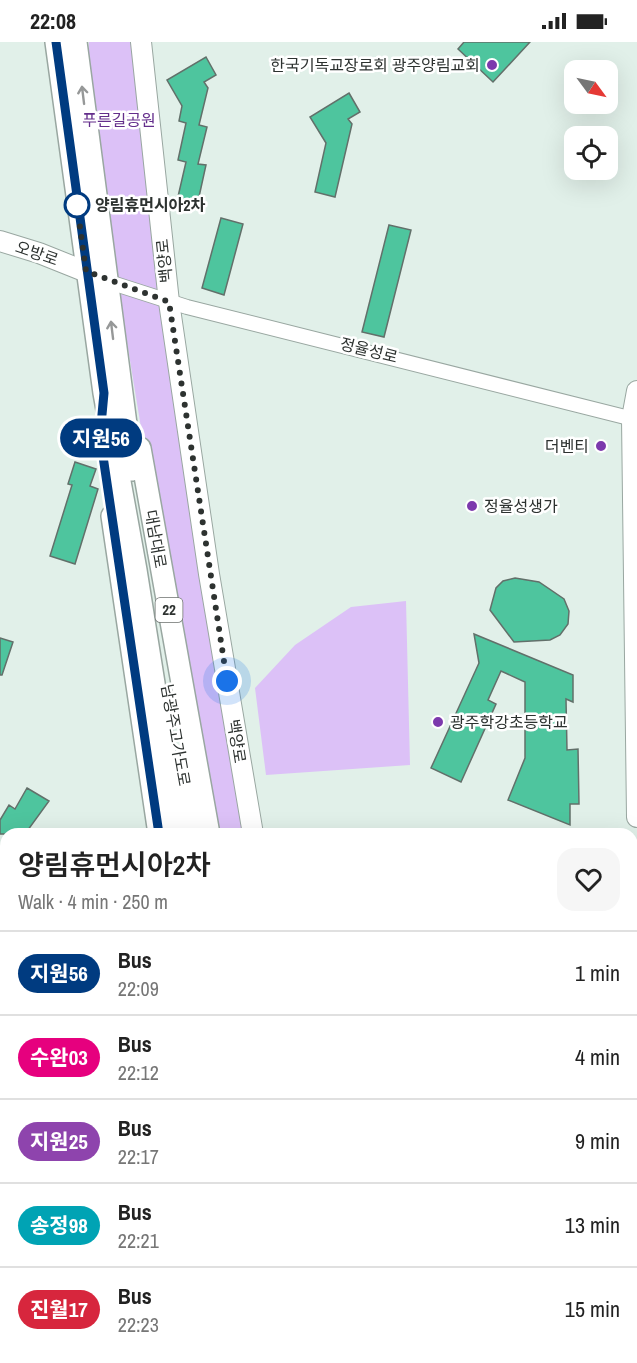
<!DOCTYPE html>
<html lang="en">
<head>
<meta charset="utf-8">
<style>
  body { margin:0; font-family:"Archivo Narrow","Noto Sans KR",sans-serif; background:#f6f6f6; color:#222; height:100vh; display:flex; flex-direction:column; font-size:22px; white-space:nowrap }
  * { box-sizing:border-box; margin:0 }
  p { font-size:20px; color:#767676 }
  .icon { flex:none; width:33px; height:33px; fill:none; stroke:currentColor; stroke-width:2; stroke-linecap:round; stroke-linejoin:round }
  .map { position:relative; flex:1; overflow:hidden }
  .panel { position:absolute; left:0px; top:786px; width:638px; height:536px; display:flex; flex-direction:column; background:#fff; border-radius:18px 18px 0 0; box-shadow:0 6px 24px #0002 }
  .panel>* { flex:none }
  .badge { padding:0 12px; border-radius:20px; font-size:21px; line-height:39px }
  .needle { width:39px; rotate:123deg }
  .fabs { position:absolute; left:564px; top:18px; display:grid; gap:12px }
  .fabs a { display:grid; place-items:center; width:54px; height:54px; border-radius:12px; background:#fff; box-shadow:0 6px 24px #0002; font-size:30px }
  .you { position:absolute; width:30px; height:30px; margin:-15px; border:4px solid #fff; border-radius:50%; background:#1a73e8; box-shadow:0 0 0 9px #1a73e833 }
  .map>.badge { position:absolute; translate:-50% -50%; box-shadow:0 0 0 3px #fff }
  .round { display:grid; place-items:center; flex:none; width:63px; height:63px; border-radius:18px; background:#f6f6f6 }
  .summary { display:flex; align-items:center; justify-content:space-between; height:102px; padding:0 18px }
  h1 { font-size:28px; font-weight:600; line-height:45px }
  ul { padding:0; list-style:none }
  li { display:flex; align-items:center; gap:18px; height:84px; padding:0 18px; border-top:2px solid #e0e0e0 }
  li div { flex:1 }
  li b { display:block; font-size:22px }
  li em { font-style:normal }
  li .badge { min-width:66px; font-weight:700; text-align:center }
  .status { display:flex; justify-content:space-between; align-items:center; height:42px; padding:0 30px; background:#fff; direction:ltr }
  .status svg { height:16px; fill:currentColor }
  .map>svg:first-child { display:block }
</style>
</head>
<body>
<div class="status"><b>22:08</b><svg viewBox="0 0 49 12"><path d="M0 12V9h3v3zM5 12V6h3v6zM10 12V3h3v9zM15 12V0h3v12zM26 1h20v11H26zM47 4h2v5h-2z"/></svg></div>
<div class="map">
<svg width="637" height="1321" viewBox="0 0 637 1321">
  <rect width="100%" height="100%" fill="#e1f0e9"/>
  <path fill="#dcc1f7" d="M 89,0 L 131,0 L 144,94 L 253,792 L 217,792 L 165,532 L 116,233 L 88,13 Z
    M 406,559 L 410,723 L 266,733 L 255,646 L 295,603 L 351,565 Z
    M 279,1316 L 347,1316 L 347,1321 L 279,1321 Z"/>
  <path fill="#d4a9fb" d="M 0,900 L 6,900 L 6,942 L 0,941 Z"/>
  <path fill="#e1f0e9" d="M 632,876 L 637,876 L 637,927 L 632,927 Z"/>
  <path fill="#4ec59e" stroke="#62706a" stroke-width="1.5" d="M 464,0 L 530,0 L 493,40 L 458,7 Z
    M 206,15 L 216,33 L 204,40 L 208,46 L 199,83 L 207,85 L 198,122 L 206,123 L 197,164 L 177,159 L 186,120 L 178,118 L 186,81 L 179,79 L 182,64 L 167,38 Z
    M 349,51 L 360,70 L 348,77 L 352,82 L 335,155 L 315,150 L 326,101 L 310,75 Z
    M 221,176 L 243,182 L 224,253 L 202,246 Z
    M 389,183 L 411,188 L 384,295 L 362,290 Z
    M 75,420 L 96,427 L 90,444 L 98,447 L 75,522 L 50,514 L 72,443 L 68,442 Z
    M 515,536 L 539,540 L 564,557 L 569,569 L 568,582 L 560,593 L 550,598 L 514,600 L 490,568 L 496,546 L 503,539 Z
    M 474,592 L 573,633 L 573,660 L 566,657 L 567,708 L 578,707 L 579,762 L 570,762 L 570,783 L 508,758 L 525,716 L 525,640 L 501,629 L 488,658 L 496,662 L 461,740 L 431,726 L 479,621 Z
    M 0,596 L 13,600 L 2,633 L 0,633 Z
    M 27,746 L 49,759 L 25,792 L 0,792 L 0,778 L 9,763 L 15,767 Z"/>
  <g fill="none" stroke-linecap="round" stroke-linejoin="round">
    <defs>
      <path id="street" d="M 106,239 L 187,265 L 637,378
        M 632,1298 L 637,1296
        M 487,1316 L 488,1321"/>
      <path id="secondary" d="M 141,0 L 169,260 L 209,532 L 253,792
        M 0,199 L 39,211 L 99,235
        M 637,349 L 632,376 L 637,775
        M 632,845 L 637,845
        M 0,857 L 6,857
        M 632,967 L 637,967
        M 0,1013 L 6,1014"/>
      <path id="primary" d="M 56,0 L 104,351 L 136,528 L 178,792
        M 76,0 L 132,428
        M 140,406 L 209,792
        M 112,474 L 159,792
        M 180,719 L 194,792
        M 228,1316 L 229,1321
        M 259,1316 L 260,1321"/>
    </defs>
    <use href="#street" stroke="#99a7a1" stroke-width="16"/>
    <use href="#secondary" stroke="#99a7a1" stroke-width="22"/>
    <use href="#primary" stroke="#99a7a1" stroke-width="24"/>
    <use href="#street" stroke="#fff" stroke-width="14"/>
    <use href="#secondary" stroke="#fff" stroke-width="20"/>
    <use href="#primary" stroke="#fff" stroke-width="21"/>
  </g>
  <defs><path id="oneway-shaft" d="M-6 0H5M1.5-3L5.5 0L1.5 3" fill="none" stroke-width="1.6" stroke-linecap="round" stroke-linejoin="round" transform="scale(1.5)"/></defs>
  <g stroke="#969898">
    <use href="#oneway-shaft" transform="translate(83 53) rotate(-97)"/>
    <use href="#oneway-shaft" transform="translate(112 288) rotate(-97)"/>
  </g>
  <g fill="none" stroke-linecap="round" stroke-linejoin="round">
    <defs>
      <path id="line" d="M 56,0 L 104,351 L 100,394 L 159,792"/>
    </defs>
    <use href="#line" stroke="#fff" stroke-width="14"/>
    <use href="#line" stroke="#003b80" stroke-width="9"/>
    <path stroke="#2d3230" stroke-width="6" stroke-dasharray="0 10.8" d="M 77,163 L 86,229 L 169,260 L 227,639"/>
  </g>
  <g fill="#7c39ad" stroke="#fff" stroke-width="2">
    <circle cx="492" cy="23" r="6"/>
    <circle cx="601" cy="404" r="6"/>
    <circle cx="472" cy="464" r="6"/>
    <circle cx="438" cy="680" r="6"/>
  </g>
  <circle fill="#fff" stroke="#003b80" stroke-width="3" cx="77" cy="163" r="12"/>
  <g text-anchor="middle" stroke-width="5" stroke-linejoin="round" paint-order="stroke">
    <rect fill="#fff" stroke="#6c706e" stroke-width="1.5" x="155.5" y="556" width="27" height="24" rx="4.5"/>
    <g font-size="15" font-weight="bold" fill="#2d3230">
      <text x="169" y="573">22</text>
    </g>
    <g font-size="16" fill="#2d3230" stroke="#fff" text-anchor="end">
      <text x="480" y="29">한국기독교장로회 광주양림교회</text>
      <text x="589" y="410">더벤티</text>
      <text x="484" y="470" text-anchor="start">정율성생가</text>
      <text x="450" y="686" text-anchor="start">광주학강초등학교</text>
    </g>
    <g font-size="16" fill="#632d8b" stroke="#fff">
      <text x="119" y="84">푸른길공원</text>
    </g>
    <g font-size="16" font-weight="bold" fill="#2d3230" stroke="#fff" text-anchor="start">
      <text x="95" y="169">양림휴먼시아2차</text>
    </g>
    <g font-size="16" fill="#2d3230" stroke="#fff">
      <text transform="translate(37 211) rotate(19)" y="6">오방로</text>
      <text transform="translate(164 219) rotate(-96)" y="6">백양로</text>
      <text transform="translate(369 308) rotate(14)" y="6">정율성로</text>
      <text transform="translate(156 497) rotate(80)" y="6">대남대로</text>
      <text transform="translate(176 693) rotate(80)" y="6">남광주고가도로</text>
      <text transform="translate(237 699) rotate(81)" y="6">백양로</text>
    </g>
  </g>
</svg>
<div class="fabs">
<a><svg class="needle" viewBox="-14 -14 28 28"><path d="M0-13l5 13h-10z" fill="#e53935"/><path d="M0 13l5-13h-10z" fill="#767676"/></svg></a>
<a><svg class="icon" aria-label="locate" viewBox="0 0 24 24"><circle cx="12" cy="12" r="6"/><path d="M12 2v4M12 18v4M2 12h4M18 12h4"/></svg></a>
</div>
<div class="you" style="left:227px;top:639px"></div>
<b class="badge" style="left:101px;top:396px;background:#003b80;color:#fff">지원56</b>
<section class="panel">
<div class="summary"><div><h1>양림휴먼시아2차</h1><p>Walk · 4 min · 250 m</p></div><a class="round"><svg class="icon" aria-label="heart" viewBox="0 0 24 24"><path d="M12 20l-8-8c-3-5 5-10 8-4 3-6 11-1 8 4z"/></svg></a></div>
<ul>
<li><span class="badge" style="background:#003b80;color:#fff">지원56</span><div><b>Bus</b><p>22:09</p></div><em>1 min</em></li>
<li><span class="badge" style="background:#e6007e;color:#fff">수완03</span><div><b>Bus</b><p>22:12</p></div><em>4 min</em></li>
<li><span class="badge" style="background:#8e44ad;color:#fff">지원25</span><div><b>Bus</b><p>22:17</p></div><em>9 min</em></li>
<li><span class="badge" style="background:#00a3b4;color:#fff">송정98</span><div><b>Bus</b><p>22:21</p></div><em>13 min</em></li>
<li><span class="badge" style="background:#d7263d;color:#fff">진월17</span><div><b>Bus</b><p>22:23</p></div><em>15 min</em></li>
</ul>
</section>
</div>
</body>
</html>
